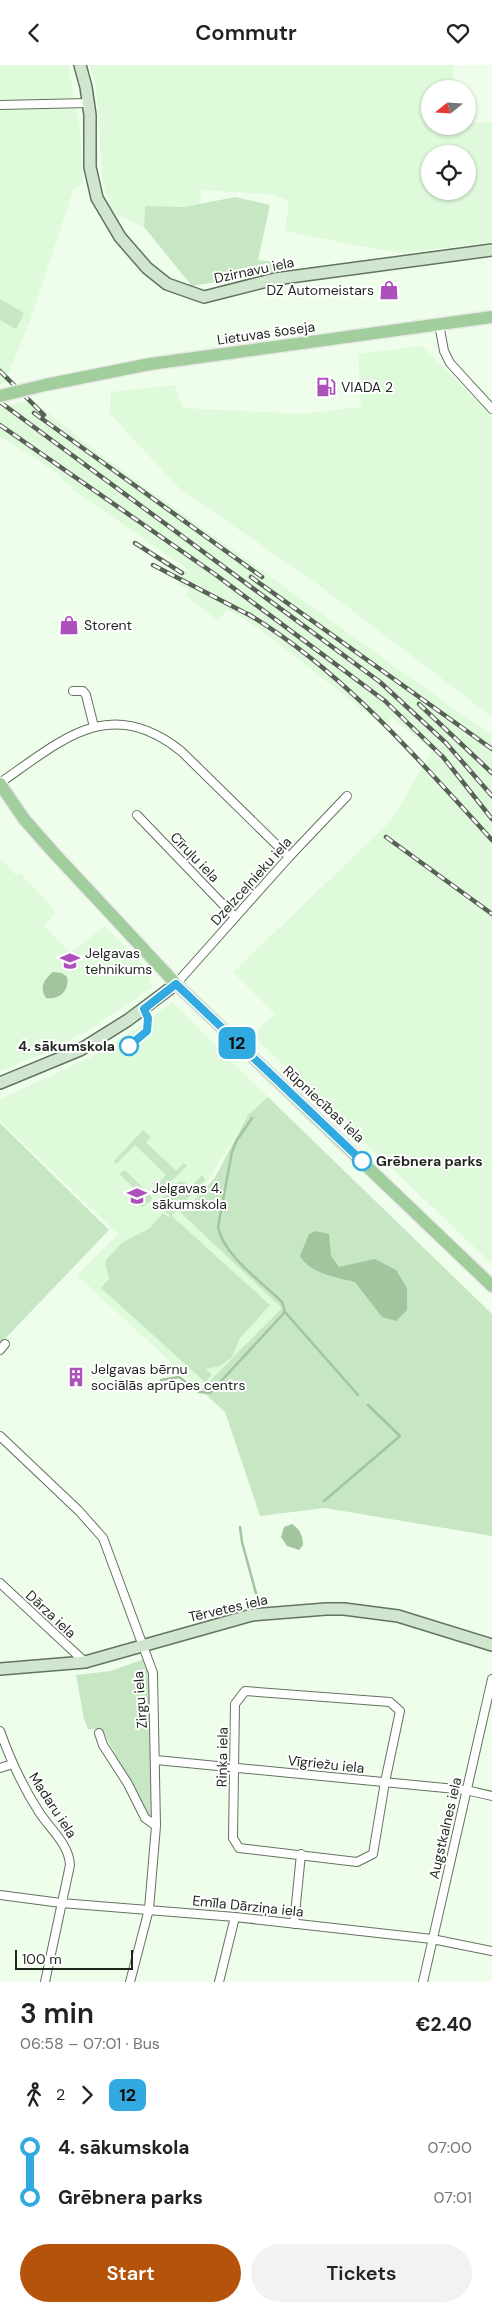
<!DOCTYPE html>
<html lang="en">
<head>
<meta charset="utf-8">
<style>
  body { margin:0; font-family:"DM Sans",sans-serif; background:#f2f2f2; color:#222; height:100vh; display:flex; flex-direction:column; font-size:19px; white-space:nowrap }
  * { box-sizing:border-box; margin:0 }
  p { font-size:16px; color:#767676 }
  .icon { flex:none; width:28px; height:28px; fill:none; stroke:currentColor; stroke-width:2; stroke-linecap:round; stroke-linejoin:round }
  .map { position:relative; height:1917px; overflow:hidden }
  .panel { display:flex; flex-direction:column; background:#fff; flex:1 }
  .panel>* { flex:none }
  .badge { padding:0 10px; border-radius:8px; font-size:18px; line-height:32px }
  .needle { width:32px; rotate:252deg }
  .fabs { position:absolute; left:421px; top:15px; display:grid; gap:10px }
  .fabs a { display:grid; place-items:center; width:55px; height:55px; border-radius:50%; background:#fff; box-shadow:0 1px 4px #0004; font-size:25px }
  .scale { position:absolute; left:15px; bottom:12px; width:118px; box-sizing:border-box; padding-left:5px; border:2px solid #1f261e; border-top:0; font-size:14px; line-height:18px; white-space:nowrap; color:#1f261e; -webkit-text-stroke:4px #fff; paint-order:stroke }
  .map>.badge { position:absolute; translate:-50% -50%; box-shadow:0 0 0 2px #fff }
  .legs { display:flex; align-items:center; gap:8px; height:55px; padding:0 20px; font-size:16px }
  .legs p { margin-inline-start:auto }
  .headline { display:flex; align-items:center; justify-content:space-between; height:85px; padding:0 20px }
  h1 { font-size:28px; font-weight:600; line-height:38px }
  .primary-button { display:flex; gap:10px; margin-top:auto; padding:10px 20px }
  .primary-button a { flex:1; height:58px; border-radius:30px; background:#b45309; color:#fff; font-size:20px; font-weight:600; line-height:58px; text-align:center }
  .primary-button a+a { background:#f2f2f2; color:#222 }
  ul { padding:0 20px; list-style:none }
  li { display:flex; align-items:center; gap:18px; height:50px; font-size:19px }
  li i { display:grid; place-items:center; width:8px; height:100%; margin:0 6px; background:currentColor }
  li i::after { content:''; width:12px; height:12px; margin:-6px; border:4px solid; border-radius:50%; background:#fff }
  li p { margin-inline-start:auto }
  li:first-child i { background:linear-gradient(#0000 50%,currentColor 0) }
  li:last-child i { background:linear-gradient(currentColor 50%,#0000 0) }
  header { display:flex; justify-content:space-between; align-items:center; height:65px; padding:0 20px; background:#fff; font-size:22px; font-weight:600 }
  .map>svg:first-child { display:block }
</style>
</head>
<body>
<header><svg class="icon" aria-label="back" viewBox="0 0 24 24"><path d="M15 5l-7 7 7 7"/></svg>Commutr<svg class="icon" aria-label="heart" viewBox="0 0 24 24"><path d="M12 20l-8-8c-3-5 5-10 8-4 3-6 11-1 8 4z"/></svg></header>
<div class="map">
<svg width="492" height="1917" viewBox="0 0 492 1917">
  <rect width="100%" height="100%" fill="#eefeeb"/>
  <path fill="#dff9db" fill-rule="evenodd" d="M 0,0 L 68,0 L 80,64 L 83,118 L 73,126 L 30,256 L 8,310 L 12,316 L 0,319 Z
    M 90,0 L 453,0 L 453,24 L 430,24 L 430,61 L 468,61 L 468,58 L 492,57 L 492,177 L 403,188 L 355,180 L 285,166 L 289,136 L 269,129 L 202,125 L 199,139 L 185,142 L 145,141 L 144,162 L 113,148 L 103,119 L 96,22 ZM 430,89 L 468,89 L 468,126 L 430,126 Z
    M 422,281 L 492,351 L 492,652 L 316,518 L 179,423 L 110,349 L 111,327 L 175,320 L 183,343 L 303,349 L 361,342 L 358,289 Z
    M 32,335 L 102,391 L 492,671 L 492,1199 L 258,976 L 255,978 L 249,972 L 275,949 L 233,907 L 391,756 L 432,686 L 392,652 L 383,661 L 264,567 L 236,549 L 227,545 L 218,556 L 186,531 L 189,524 L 177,520 L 186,503 L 72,424 L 73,422 L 62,415 L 61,411 L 37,394 L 0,372 L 0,343 Z
    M 0,793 L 17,811 L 20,808 L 53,843 L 56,848 L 44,860 L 70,888 L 105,861 L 147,904 L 152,923 L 85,967 L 50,986 L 0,1006 Z
    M 172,937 L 268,1032 L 248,1050 L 209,1114 L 182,1148 L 282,1243 L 201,1325 L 77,1210 L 118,1169 L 0,1056 L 0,1034 L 89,993 L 142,960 Z"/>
  <path fill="#c7e6c3" d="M 235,132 L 270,140 L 258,195 L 276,197 L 276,207 L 192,221 L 144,162 L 145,141 L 185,142 Z
    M 0,234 L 24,248 L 16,264 L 0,255 Z
    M 268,1032 L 492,1249 L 492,1471 L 325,1443 L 260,1451 L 225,1347 L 201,1325 L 282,1243 L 181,1148 L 214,1114 L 248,1050 Z
    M 0,1058 L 109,1165 L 0,1279 Z
    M 143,1065 L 151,1072 L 146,1077 L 176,1106 L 184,1098 L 187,1101 L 159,1128 L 153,1124 L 166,1110 L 135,1080 L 116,1099 L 114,1096 Z
    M 125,1105 L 151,1131 L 152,1135 L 142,1142 L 132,1135 L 139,1128 L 119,1109 Z
    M 202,1110 L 205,1115 L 172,1150 L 174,1153 L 270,1240 L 240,1273 L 232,1292 L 220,1301 L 206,1304 L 212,1310 L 205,1317 L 101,1223 L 109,1214 L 105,1197 L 107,1194 L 122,1178 L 150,1163 L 163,1148 L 168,1152 L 170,1151 L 159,1140 L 162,1137 L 160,1135 L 169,1127 L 170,1127 L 176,1119 L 182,1116 L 191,1122 Z
    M 144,1594 L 150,1613 L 154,1753 L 150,1754 L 104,1668 L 101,1664 L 88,1664 L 84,1654 L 76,1610 L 111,1606 Z"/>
  <path fill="#a2c59d" d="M 53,907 L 62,908 L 67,912 C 70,925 59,936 46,933 C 39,923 44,914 53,907 Z
    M 315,1166 L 329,1169 L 331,1191 L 339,1202 L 375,1194 L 396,1205 L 407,1223 L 407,1245 L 396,1256 L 382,1252 L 355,1217 C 336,1212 311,1209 300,1191 L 309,1169 Z
    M 292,1459 C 300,1464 303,1471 303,1480 L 299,1485 L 287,1481 L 281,1472 L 284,1462 Z"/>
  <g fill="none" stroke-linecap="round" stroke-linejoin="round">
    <path stroke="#a2c59d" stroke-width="2.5" d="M 285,1247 L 358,1330
      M 161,1315 L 179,1312 L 199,1327 L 210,1328 L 285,1247 L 282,1237 C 263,1218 223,1190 218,1162 L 232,1087 L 237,1075 L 252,1053
      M 324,1436 L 400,1371 L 368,1340
      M 240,1462 L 242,1477 L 257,1532"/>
    <defs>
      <path id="street" d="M 0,40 L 88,38
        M 439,259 L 444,286 L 450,298 L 492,344
        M 73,626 L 83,626 L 86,630 L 94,662
        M 0,718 C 62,675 109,629 181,686 L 289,792
        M 137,750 L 235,852
        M 176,919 L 289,792 L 347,731
        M 0,1285 L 5,1279
        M 0,1371 L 79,1446 L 103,1473 L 153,1608 L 156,1761 L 149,1844 L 130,1917
        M 0,1518 L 85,1597
        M 245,1626 L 390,1637 L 400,1646 L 385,1717 L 373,1789 L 357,1797 L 239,1783 L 233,1773 L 235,1639 Z
        M 0,1666 C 10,1694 23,1722 39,1747 C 50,1764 69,1779 70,1800 L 45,1917
        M 99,1668 L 103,1680 L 128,1719 L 145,1753 L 156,1761
        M 156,1695 L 466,1725 L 492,1731
        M 0,1703 L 13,1699
        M 0,1830 L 61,1838 L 235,1852 L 432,1874 L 492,1886
        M 294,1859 L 301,1789
        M 219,1917 L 235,1852
        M 423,1917 L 492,1614"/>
      <path id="secondary" d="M 80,0 L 86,22 L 90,50 L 90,102 L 97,133 L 120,172 L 147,203 L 167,219 L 204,232 L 275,214 L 492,185
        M 0,1018 L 80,985 L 128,955 L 176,919
        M 0,1604 L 85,1597 L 252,1550 L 326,1544 L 344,1544 L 398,1551 L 492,1580"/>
      <path id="primary" d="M 45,320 L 150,299 L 492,252
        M 0,719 L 24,754 L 54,788 L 176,919 L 492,1221"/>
    </defs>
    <use href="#street" stroke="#62735f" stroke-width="10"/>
    <use href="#secondary" stroke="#62735f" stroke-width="14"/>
    <use href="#primary" stroke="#e9e9e8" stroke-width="15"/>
    <use href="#street" stroke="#fff" stroke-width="8"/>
    <use href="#secondary" stroke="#d0e6ce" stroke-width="11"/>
    <use href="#primary" stroke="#a2cd9d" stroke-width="12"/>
    <defs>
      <path id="rail" d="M 0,306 L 44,350
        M 0,337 L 380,617 L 446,678 L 492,731
        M 34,348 L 262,512
        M 0,360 L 216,510 L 385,636 L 443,692 L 492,754
        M 135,478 L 182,508
        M 153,500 L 253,552
        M 251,512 L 492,684
        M 248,549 C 344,607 417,693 492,775
        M 419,639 L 492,708
        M 386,772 L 492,849"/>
    </defs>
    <use href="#rail" stroke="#586156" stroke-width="4.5"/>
    <use href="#rail" stroke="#fff" stroke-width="2.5" stroke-dasharray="8" stroke-linecap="butt"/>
    <defs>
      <path id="primary-bridge" d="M 0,331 L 45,320"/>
    </defs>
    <use href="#primary-bridge" stroke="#e9e9e8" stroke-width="15" stroke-linecap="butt"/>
    <use href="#primary-bridge" stroke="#a2cd9d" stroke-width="12"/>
  </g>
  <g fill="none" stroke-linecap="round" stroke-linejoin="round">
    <defs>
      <path id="line-1" d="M 129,981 L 147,966 L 148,953 L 144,944 L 176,919 L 362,1096"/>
    </defs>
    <use href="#line-1" stroke="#fff" stroke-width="11"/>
    <use href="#line-1" stroke="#31aae1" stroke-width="8"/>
  </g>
  <defs>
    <symbol id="shop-bare" viewBox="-9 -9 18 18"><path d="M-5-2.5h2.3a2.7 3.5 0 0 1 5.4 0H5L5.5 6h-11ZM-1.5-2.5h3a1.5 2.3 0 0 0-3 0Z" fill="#ac51bc" stroke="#fff" stroke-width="2.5" paint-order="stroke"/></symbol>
    <symbol id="fuel-bare" viewBox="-9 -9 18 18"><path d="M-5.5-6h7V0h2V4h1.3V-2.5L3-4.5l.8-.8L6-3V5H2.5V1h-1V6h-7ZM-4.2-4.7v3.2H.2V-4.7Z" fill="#ac51bc" stroke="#fff" stroke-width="2.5" paint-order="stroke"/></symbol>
    <symbol id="university-bare" viewBox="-9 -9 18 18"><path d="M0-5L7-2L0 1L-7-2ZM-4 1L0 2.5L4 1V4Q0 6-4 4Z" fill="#ac51bc" stroke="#fff" stroke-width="2.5" paint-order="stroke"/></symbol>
    <symbol id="school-bare" viewBox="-9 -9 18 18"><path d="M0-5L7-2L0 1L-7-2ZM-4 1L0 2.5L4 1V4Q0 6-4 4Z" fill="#ac51bc" stroke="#fff" stroke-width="2.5" paint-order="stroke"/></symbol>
    <symbol id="building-bare" viewBox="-9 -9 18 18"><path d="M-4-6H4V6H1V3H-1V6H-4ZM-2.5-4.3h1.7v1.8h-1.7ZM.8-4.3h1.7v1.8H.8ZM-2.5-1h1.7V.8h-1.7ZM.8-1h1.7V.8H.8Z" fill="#ac51bc" stroke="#fff" stroke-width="2.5" paint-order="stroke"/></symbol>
  </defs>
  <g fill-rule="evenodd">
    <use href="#shop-bare" x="375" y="211" width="28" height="28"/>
    <use href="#fuel-bare" x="312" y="308" width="28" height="28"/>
    <use href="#shop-bare" x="55" y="546" width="28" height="28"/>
    <use href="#university-bare" x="56" y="882" width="28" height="28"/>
    <use href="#school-bare" x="123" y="1117" width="28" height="28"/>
    <use href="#building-bare" x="62" y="1298" width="28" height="28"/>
  </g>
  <g fill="#fff" stroke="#31aae1" stroke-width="2.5">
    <circle cx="129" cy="981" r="9"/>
    <circle cx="362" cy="1096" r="9"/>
  </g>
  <g text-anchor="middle" stroke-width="4" stroke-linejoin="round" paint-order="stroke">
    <g font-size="14" fill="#1f261e" stroke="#fff">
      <text transform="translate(254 205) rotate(-12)" y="5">Dzirnavu iela</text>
      <text transform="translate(266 268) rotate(-8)" y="5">Lietuvas šoseja</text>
      <text transform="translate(195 792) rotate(46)" y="5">Cīruļu iela</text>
      <text transform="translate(251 816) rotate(-48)" y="5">Dzelzceļnieku iela</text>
      <text transform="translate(324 1039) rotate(43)" y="5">Rūpniecības iela</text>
      <text transform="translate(228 1543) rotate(-13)" y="5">Tērvetes iela</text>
      <text transform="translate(51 1549) rotate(43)" y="5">Dārza iela</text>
      <text transform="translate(140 1635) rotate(-94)" y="5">Zirgu iela</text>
      <text transform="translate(222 1692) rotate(-89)" y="5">Riņķa iela</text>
      <text transform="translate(326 1699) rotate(6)" y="5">Vīgriežu iela</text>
      <text transform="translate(53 1740) rotate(57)" y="5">Madaru iela</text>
      <text transform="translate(445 1763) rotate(-77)" y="5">Augstkalnes iela</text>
      <text transform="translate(248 1841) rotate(6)" y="5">Emīla Dārziņa iela</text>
    </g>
    <g font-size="14" fill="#1f261e" stroke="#fff" text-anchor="start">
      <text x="374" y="230" text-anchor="end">DZ Automeistars</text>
      <text x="341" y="327">VIADA 2</text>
      <text x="84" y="565">Storent</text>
      <text x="85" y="893">Jelgavas<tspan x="85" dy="16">tehnikums</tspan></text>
      <text x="152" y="1128">Jelgavas 4.<tspan x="152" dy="16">sākumskola</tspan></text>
      <text x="91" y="1309">Jelgavas bērnu<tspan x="91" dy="16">sociālās aprūpes centrs</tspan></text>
    </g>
    <g font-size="14" font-weight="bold" fill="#1f261e" stroke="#fff" text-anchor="end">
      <text x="115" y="986">4. sākumskola</text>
      <text x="376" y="1101" text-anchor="start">Grēbnera parks</text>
    </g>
  </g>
</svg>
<div class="fabs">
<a><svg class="needle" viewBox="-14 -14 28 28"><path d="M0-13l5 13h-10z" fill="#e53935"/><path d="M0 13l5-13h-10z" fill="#767676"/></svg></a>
<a><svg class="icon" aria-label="locate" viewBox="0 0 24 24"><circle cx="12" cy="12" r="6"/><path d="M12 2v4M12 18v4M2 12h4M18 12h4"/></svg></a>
</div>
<div class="scale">100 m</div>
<b class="badge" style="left:237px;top:978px;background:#31aae1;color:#111">12</b>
</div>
<section class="panel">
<div class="headline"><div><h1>3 min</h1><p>06:58 – 07:01 · Bus</p></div><b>€2.40</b></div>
<div class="legs"><svg class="icon" aria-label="walk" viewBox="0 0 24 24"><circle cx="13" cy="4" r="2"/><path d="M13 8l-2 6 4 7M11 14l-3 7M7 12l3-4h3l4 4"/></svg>2<svg class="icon" aria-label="forward" viewBox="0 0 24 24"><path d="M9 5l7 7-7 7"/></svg><b class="badge" style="background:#31aae1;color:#111">12</b></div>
<ul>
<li><i style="color:#31aae1"></i><b>4. sākumskola</b><p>07:00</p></li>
<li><i style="color:#31aae1"></i><b>Grēbnera parks</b><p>07:01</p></li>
</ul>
<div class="primary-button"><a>Start</a><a>Tickets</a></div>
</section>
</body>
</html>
